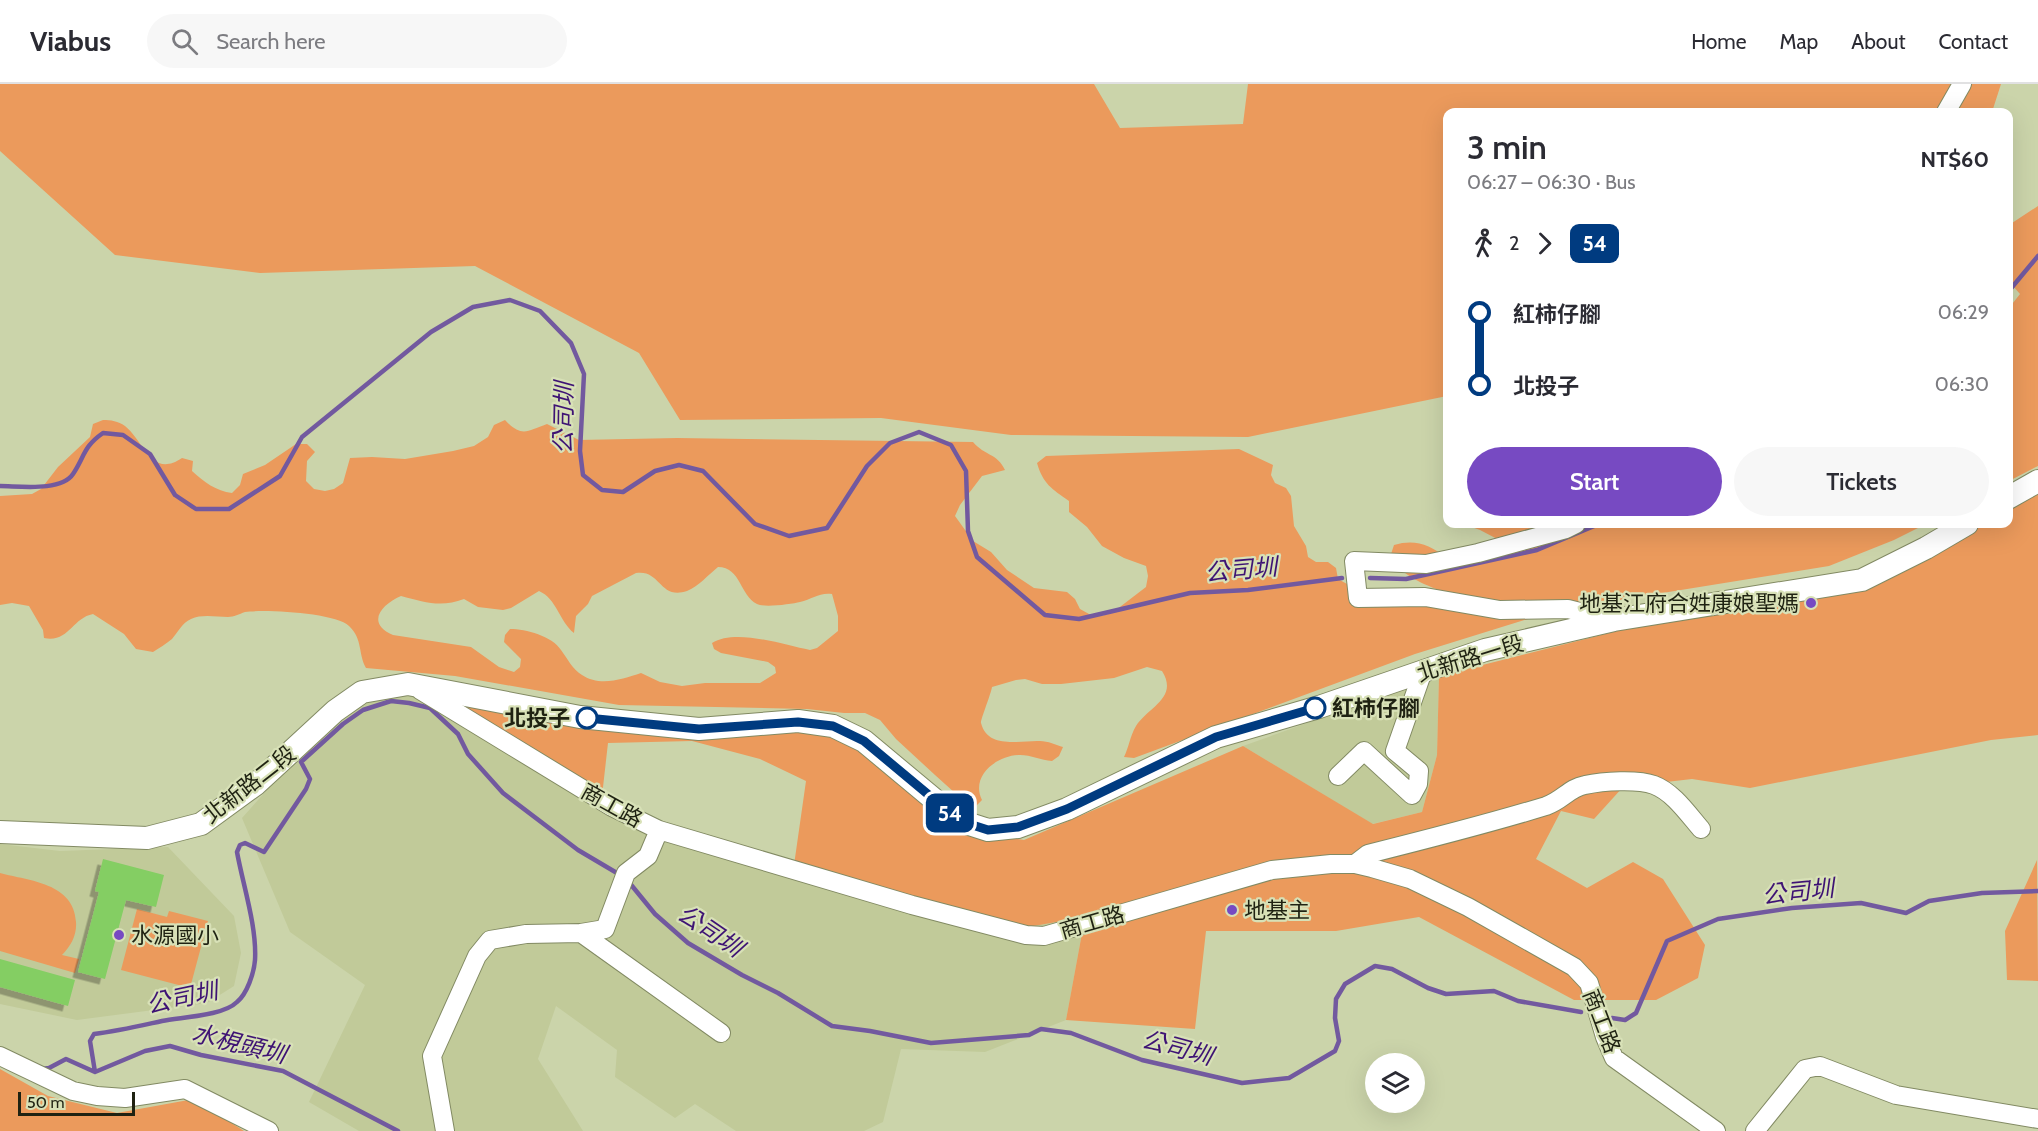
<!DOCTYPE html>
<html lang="en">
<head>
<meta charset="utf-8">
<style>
  body { margin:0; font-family:Cabin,"Noto Sans TC",sans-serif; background:#f7f7f7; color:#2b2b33; height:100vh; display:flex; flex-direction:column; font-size:22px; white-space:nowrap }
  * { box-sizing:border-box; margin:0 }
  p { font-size:20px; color:#7c7c81 }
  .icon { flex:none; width:33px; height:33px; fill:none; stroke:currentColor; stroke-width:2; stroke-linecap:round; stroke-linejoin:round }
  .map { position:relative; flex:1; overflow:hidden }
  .side { position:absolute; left:1443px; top:24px; width:570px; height:420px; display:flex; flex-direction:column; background:#fff; border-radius:12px; box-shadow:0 6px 24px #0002 }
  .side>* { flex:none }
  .badge { padding:0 12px; border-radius:9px; font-size:21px; line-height:39px }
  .fabs { position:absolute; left:1365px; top:969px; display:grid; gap:12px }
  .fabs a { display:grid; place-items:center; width:60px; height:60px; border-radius:50%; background:#fff; box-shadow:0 6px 24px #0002; font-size:30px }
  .scale { position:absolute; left:18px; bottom:15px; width:117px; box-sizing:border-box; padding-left:6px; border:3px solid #1f2212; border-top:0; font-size:16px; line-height:21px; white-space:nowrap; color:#1f2212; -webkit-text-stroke:4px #d8e1b7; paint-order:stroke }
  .map>.badge { position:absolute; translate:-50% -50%; box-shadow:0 0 0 3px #fff }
  .legs { display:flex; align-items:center; gap:9px; height:66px; padding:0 24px; font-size:20px }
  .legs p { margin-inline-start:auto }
  .summary { display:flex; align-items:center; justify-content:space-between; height:102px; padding:0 24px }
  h1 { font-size:33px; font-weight:600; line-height:45px }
  .button { display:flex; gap:12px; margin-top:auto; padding:12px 24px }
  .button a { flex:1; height:69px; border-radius:36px; background:#774ac2; color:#fff; font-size:24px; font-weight:600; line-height:69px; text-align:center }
  .button a+a { background:#f7f7f7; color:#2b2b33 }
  ul { padding:0 24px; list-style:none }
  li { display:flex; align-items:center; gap:21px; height:72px; font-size:22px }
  li i { display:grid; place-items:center; width:9px; height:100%; margin:0 8px; background:currentColor }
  li i::after { content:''; width:15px; height:15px; margin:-8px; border:4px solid; border-radius:50%; background:#fff }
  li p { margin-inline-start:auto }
  li:first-child i { background:linear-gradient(#0000 50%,currentColor 0) }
  li:last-child i { background:linear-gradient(currentColor 50%,#0000 0) }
  header { display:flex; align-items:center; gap:36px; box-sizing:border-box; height:84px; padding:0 30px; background:#fff; border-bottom:2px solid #e1e1e2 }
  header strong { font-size:28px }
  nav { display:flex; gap:33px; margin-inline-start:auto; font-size:21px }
  .search { width:420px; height:54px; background:#f7f7f7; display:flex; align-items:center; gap:15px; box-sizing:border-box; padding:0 21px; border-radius:33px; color:#7c7c81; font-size:22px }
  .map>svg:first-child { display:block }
</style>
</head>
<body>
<header>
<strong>Viabus</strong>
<div class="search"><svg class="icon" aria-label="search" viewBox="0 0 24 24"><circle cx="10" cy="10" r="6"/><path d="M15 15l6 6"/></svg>Search here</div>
<nav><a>Home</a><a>Map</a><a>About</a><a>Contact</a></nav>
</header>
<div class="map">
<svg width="2038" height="1047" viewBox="0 0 2038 1047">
  <defs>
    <filter id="shadow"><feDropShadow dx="-5.5" dy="5.5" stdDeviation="0" flood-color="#0004"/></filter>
  </defs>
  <rect width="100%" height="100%" fill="#cbd4aa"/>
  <path fill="#c1ca99" d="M 1439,592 L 1437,671 L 1422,728 L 1372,740 L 1243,662 Z
    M 410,605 L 602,712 L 677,745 L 794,781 L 1085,833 L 1066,936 L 985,968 L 901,965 L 883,1038 L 864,1047 L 736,1047 L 695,1020 L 675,1034 L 615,993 L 617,966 L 556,922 L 538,975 L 583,1047 L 359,1047 L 309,1018 L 365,901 L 290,848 L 242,734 L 354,608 Z
    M 0,760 L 60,767 L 168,763 L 234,832 L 241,869 L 234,902 L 207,919 L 77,936 L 0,920 Z"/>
  <path fill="#eb9a5c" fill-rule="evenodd" d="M 0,0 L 1094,0 L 1120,44 L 1243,40 L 1248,0 L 2001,0 L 1992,28 L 1448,28 L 1447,312 L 1248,353 L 1011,351 L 881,334 L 680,336 L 639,269 L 475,182 L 260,189 L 115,171 L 0,67 Z
    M 2038,122 L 2038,382 L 2009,397 L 2009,224 L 2020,210 L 2013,202 L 2009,200 L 2009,141 Z
    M 103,336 C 111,336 118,337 125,342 C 144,357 151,395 182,374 L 193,377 L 192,387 C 204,398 216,407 232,409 L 240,401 L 243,390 L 265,381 L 296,360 L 307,360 L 315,368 L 307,377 L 306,397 L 314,405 L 325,407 L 334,405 L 343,399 L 350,374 L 372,373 L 405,375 L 453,367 L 474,362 L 488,353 L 494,341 L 505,336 C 522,354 527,347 547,340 L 579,356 L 677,354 L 973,358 C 985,372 997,369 1005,386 L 982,392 L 960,421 L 955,432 L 973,457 L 991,468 L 1007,486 L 1034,504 L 1067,508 L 1075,515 L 1080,525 L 1089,530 L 1101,532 L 1112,529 L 1146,503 L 1148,492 L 1146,482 L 1124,474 L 1102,462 L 1087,443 L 1069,428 L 1069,417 C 1052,405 1043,400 1037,379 L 1046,372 L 1239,365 L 1273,381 L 1271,391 L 1275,399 L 1286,404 L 1291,412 L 1294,442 L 1306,462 L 1308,473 L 1316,478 L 1328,478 L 1336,484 L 1338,495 L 1347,500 L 1359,502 L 1383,512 L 1444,508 C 1423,500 1402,492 1390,473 L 1394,461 C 1414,455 1430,460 1446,474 L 1503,458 L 1480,446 L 1463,440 L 1926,440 L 1894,456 L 1829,482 L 1557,526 L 1415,570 L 1134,674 L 1124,673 C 1129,663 1130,652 1136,642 C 1148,623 1179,614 1162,587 L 1147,583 L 1114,594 L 1061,600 L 1042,600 L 1025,595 L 1016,596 L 992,603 C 991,610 980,637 981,639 C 988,666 1021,656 1040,657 C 1048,657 1056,661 1063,663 L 1059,672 L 1052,677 C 1041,676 1031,671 1020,671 C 997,671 970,692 982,716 L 976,722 L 955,709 L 935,691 L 896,655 L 880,636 L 865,629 L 844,629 L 807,625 L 619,621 L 455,592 L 366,584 C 358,570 363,555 349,542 C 336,529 265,525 245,528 C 239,530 234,533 228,533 C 216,533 202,530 191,535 C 182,539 178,548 172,555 C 166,560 159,564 153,568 L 136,565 L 124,550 L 93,530 C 72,534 69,559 44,554 L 43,546 L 29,522 L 12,519 L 0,521 L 0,412 L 32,410 L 41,405 L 58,383 L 90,353 L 93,340 ZM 718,483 C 741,483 740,512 757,520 C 764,524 792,520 800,518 C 812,515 820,508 832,510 L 838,532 L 838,547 L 817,564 L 810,566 C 783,561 736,544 712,559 L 714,565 L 721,569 L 768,578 L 775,583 L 776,589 L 760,599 L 705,599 L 682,602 L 660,598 L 641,589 C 623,595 600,603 582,591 C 573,586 567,574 561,566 C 552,552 526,545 510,545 L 505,551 L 504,558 L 521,575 L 520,583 L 514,588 L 499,583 L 471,563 L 393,551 C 365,539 382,520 401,512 C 424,518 441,524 464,515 L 478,523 L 503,526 L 511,524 L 539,507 C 557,515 559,537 574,549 L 576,532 L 588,520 L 592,512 L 636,489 C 661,485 659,516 687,507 C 698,503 709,490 718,483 Z
    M 2038,405 L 2038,651 L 1991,656 L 1750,704 L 1692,695 L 1623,703 L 1594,735 L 1561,727 L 1536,775 L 1587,804 L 1633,778 L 1663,795 L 1705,861 L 1698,894 L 1656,916 L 1574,916 L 1419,833 L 1336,847 L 1206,847 L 1195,945 L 1066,936 L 1085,833 L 1022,844 L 794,781 L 806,697 L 760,675 L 692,657 L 608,659 L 602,712 L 410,605 L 841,648 L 959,745 L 1024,756 L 1243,662 L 1373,740 L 1422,728 L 1437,671 L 1439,592 L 1744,515 L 1866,498 L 1973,440 L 2008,440 L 2009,421 Z
    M 2037,776 L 2038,897 L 2007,896 L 2005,847 Z
    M 0,789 C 30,797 74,799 76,838 C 77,851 71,862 62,871 L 79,875 L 75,889 L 0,867 Z
    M 137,825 L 167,833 L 169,827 L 208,837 L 190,904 L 121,886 Z
    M 0,985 L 48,1012 L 117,1029 L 194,1015 L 244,1047 L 0,1047 Z"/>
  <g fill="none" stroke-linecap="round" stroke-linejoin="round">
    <path stroke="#72599f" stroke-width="4.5" d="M 2008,208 L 2038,172
      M 0,402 C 19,402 61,408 73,390 C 85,372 83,363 103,349 L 123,351 L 150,370 L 175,411 L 196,425 L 229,425 L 280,392 L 302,353 L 431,248 L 473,223 L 510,216 L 540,227 L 571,259 L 584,290 L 580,367 L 583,391 L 602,406 L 623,408 L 655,387 L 679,381 L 703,387 L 755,440 L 789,452 L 827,444 L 867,382 L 890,359 L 919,348 L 951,361 L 966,387 L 968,447 L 977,473 L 1045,531 L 1079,535 L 1190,509 L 1248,506 L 1342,494
      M 1370,494 L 1406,495 L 1537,466 L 1599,440
      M 628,797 L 655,830 L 688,859 L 742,891 L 778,909 L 832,942 L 870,947 L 931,959 L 1029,951 L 1041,945 L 1071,949 L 1142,976 L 1242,999 L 1289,994 L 1335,967 L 1339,957 L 1335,934 L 1336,915 L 1345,900 L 1375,882 L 1392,885 L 1428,904 L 1446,910 L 1494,907 L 1518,917 L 1581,928
      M 1612,934 L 1625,936 L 1636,929 L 1667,857 L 1718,835 L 1792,824 L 1861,819 L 1906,829 L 1929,817 L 1982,809 L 2038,807
      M 42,985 L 49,984 L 66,975 L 95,988 L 145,967 L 170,962 L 201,971 L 283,987 L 398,1047
      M 95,988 L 90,957 L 94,950 C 118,947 139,942 162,937 C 182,933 223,932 237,918 C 247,910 254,889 255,876 C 257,843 243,801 237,768 L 240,761 L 245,759 L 264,768 L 306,705 L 310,695 L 301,678 L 343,640 L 363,626 L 391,617 L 409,619 L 430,624 L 458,650 L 468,670 L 503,709 L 578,766 L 622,792"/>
  </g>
  <path fill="#84ce64" filter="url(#shadow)" d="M 103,775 L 164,791 L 156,823 L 126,816 L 105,895 L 78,888 L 99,808 L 95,807 Z
    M 0,875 L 75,896 L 68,922 L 0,903 Z"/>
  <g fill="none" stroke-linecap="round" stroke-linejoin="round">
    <defs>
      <path id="minor" d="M 1946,28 L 1962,0
        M 1576,440 L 1566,445 L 1478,469 L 1426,480 L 1354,477 L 1358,514 L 1425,513 L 1500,526 L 1568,525 L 1612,536
        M 420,606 L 612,723 L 659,746 L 912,821 L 1026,851 L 1044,852 L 1272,786 L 1331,780 L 1355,780 L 1372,784 L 1410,795 L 1468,823 L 1574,883 L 1589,899 L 1605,953 L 1614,974 L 1716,1047
        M 1338,692 L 1364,667 L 1412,711 L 1418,700 L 1419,687 L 1395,667 L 1423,587
        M 1355,780 L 1368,770 C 1428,755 1487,740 1546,722 C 1563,716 1569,704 1585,701 C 1603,697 1638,695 1654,701 C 1673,708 1688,730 1701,745
        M 581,849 L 721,949
        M 0,972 L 73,1007 L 97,1012 L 125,1014 L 185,1005 L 269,1047
        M 445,1047 L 432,972 L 477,872 L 490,856 L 526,850 L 581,849 L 605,845 L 626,789 L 648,772 L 659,746
        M 1755,1047 L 1805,985 L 1820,982 L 1896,1011 L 2038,1035"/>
      <path id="major" d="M 2008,414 L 2038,397
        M 0,748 L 147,754 L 201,740 L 256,700 L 335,627 L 362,608 L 408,600 L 580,633 L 699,645 L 798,637 L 833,642 L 864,657 L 960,737 L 988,746 L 1018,743 L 1067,725 L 1216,653 L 1319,623 L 1485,566 L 1614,536 L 1862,496 L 1926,464 L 1967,440"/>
    </defs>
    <use href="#minor" stroke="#828a63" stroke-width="20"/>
    <use href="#major" stroke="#828a63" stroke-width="24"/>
    <use href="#minor" stroke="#fff" stroke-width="18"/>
    <use href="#major" stroke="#fff" stroke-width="22"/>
  </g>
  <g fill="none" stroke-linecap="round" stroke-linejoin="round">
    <defs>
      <path id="line-1" d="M 587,634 L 699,645 L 798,638 L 833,642 L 864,657 L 960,737 L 988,746 L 1018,743 L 1067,725 L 1216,653 L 1315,624"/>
    </defs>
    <use href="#line-1" stroke="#fff" stroke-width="14"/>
    <use href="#line-1" stroke="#003b80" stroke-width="9"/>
  </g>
  <g fill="#774ac2" stroke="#d8e1b7" stroke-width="2">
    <circle cx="1811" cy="519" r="6"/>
    <circle cx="1232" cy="826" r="6"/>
    <circle cx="119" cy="851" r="6"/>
  </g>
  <g fill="#fff" stroke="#003b80" stroke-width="3">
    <circle cx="1315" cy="624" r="10"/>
    <circle cx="587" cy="634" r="10"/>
  </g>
  <g text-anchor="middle" stroke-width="4.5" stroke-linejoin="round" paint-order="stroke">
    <g font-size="22" fill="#1f2212" stroke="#d8e1b7" text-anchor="start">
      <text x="1799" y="527" text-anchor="end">地基江府合姓康娘聖媽</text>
      <text x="1244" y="834">地基主</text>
      <text x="131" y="859">水源國小</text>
    </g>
    <g font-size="22" fill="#1f2212" stroke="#d8e1b7">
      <text transform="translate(1470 574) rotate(-17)" y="8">北新路一段</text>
      <text transform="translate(249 700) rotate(-38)" y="8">北新路二段</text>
      <text transform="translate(612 721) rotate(29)" y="8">商工路</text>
      <text transform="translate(1092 838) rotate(-16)" y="8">商工路</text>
      <text transform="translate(1602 937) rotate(69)" y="8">商工路</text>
    </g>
    <g font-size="22" font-weight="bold" fill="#1f2212" stroke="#d8e1b7" text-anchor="start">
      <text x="1332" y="632">紅柿仔腳</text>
      <text x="570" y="642" text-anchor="end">北投子</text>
    </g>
    <g font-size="24" font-style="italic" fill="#3e1374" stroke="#d8e1b7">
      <text transform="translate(564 334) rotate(-89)" y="8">公司圳</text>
      <text transform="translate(1241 486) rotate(-5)" y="8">公司圳</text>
      <text transform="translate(1798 808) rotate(-6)" y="8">公司圳</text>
      <text transform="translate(710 847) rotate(34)" y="8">公司圳</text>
      <text transform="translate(182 914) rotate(-12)" y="8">公司圳</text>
      <text transform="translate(239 960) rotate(14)" y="8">水梘頭圳</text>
      <text transform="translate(1177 964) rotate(15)" y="8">公司圳</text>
    </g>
  </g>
</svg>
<div class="fabs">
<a><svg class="icon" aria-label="layers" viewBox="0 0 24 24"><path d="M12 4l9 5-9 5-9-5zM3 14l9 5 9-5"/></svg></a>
</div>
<div class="scale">50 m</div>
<b class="badge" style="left:950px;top:729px;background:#003b80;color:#fff">54</b>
<section class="side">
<div class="summary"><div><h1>3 min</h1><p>06:27 – 06:30 · Bus</p></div><b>NT$60</b></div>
<div class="legs"><svg class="icon" aria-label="walk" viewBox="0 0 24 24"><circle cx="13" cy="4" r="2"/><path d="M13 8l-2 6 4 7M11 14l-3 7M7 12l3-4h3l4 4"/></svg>2<svg class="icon" aria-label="forward" viewBox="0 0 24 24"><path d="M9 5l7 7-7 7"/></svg><b class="badge" style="background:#003b80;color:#fff">54</b></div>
<ul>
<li><i style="color:#003b80"></i><b>紅柿仔腳</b><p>06:29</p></li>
<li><i style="color:#003b80"></i><b>北投子</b><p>06:30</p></li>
</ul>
<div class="button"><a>Start</a><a>Tickets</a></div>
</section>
</div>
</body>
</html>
